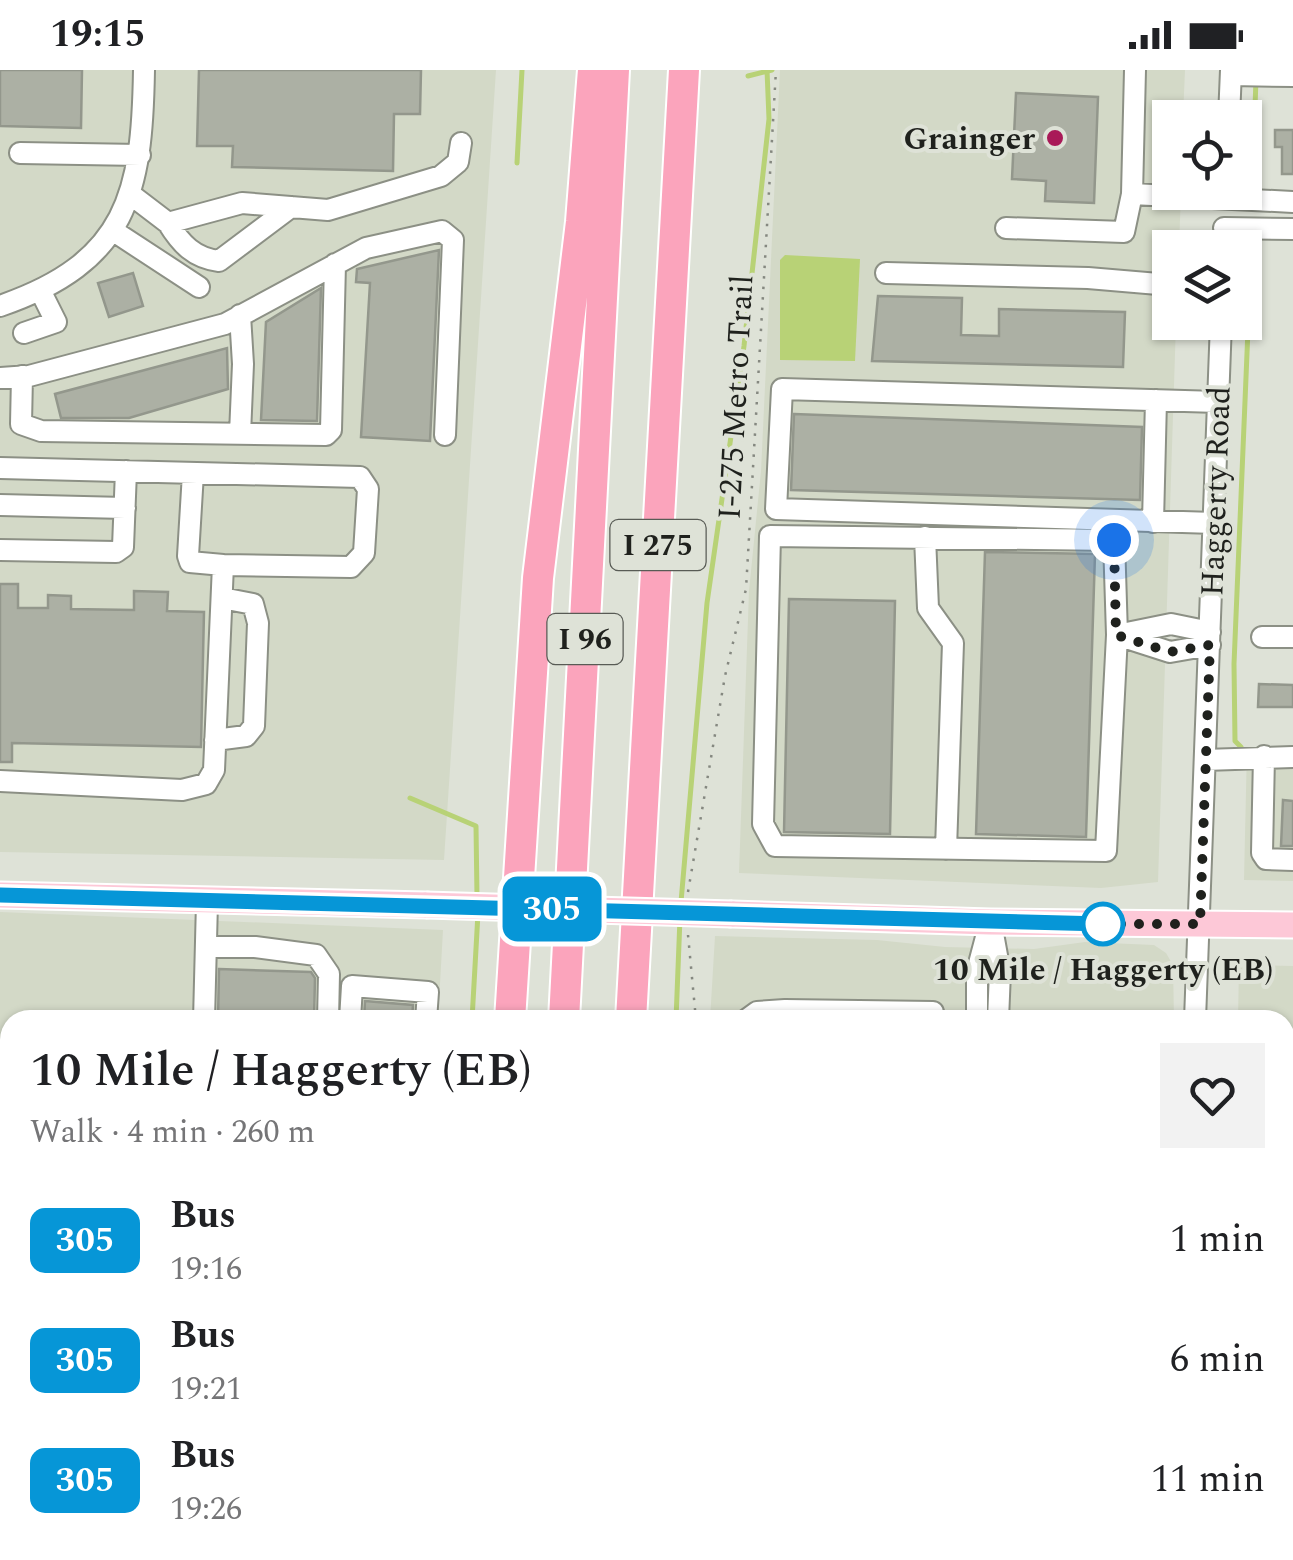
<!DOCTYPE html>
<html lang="en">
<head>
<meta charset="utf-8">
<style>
  body { margin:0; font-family:Spectral,serif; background:#f2f2f2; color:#202124; height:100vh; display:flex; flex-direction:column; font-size:38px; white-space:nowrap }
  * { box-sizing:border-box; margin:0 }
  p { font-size:32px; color:#757577 }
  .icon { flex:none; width:55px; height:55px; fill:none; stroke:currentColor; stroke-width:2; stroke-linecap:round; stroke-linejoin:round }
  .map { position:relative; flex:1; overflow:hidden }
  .sheet { position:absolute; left:0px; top:940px; width:1295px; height:550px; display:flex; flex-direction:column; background:#fff; border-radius:30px 30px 0 0; box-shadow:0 2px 8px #0004 }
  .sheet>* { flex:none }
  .badge { padding:0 20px; border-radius:15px; font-size:35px; line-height:65px }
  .buttons { position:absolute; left:1152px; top:30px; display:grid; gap:20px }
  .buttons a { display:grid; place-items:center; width:110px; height:110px; border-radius:0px; background:#fff; box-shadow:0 2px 8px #0004; font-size:50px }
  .you { position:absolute; width:50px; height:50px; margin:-25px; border:8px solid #fff; border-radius:50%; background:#1a73e8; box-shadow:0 0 0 15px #1a73e833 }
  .map>.badge { position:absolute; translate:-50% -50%; box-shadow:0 0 0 5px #fff }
  .round { display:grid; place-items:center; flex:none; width:105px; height:105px; border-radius:0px; background:#f2f2f2 }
  .summary { display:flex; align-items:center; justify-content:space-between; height:170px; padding:0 30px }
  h1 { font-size:48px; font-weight:600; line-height:75px }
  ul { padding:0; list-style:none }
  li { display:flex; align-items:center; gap:30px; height:120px; padding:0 30px }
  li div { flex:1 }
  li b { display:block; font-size:38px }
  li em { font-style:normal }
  li .badge { min-width:110px; font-weight:700; text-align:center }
  .status { display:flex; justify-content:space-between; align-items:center; height:70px; padding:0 50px; background:#fff; direction:ltr }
  .status svg { height:28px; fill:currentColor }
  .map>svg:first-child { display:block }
</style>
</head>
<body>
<div class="status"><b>19:15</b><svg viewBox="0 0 49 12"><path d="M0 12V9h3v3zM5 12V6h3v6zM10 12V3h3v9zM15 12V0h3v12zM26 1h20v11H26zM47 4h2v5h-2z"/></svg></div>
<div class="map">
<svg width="1293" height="1490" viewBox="0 0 1293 1490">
  <rect width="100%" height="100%" fill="#dee2d7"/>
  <path fill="#d3d9c7" d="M 0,0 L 496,0 L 444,790 L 0,782 Z
    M 780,0 L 1185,0 L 1183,47 L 1170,48 L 1170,122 L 1181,123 L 1179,177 L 1170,178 L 1170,252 L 1176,253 L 1158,812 L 1101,818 L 739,803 L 749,521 L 761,401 Z
    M 1247,677 L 1293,678 L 1293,811 L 1244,810 Z
    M 0,842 L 443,860 L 438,950 L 10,950 L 10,1322 L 0,1318 Z
    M 715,866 L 877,870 L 945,877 L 1034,879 L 1085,872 L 1154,875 L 1166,883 L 1173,895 L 1174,950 L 710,950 Z
    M 1239,895 L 1293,896 L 1293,1490 L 1219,1490 L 1219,1480 L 1285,1480 L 1285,950 L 1238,950 Z
    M 0,1352 L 10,1356 L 10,1480 L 332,1480 L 358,1490 L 0,1490 Z
    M 679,1480 L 1156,1480 L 1155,1490 L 678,1490 Z"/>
  <path fill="#b8d276" d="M 785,185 L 860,189 L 855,291 L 780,290 L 780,190 Z"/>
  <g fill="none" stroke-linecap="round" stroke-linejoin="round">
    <path stroke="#b8d276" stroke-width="5" d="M 748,6 L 772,0
      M 517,93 L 522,0
      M 1252,123 L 1256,9
      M 1241,677 L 1235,671 L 1234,594 L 1252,164
      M 410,728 L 476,756 L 477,827
      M 681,832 L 707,533 L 744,276 L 769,49 L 767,0
      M 472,950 L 478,843
      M 676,950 L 680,848
      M 436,1490 L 437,1480
      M 649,1490 L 649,1480"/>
  </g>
  <path fill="#acb0a4" stroke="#93978c" stroke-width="2.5" d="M 0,0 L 82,0 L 81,58 L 0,56 Z
    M 199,0 L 421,0 L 420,44 L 394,44 L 393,101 L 232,97 L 233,76 L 197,76 Z
    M 1016,23 L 1098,27 L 1094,133 L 1045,131 L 1046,111 L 1012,109 Z
    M 1275,60 L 1293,60 L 1293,104 L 1282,104 L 1282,77 L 1275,77 Z
    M 439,180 L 430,371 L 361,367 L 370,213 L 356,212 L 357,199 Z
    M 133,203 L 143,236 L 109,247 L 98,213 Z
    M 321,218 L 317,351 L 261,350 L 266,252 Z
    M 878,226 L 962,228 L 961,265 L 999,266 L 999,239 L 1125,242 L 1123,297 L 872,291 Z
    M 227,278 L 228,319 L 129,348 L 61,348 L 55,324 Z
    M 794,344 L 1142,357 L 1140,430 L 791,420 Z
    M 985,482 L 1095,484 L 1086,767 L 976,764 Z
    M 0,514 L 18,514 L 18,538 L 48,538 L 48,525 L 71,526 L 71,539 L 134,540 L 134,521 L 168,522 L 167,541 L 204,542 L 201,677 L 12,673 L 12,692 L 0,692 Z
    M 789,529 L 895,531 L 890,764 L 784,762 Z
    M 1259,614 L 1293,615 L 1293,637 L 1258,637 Z
    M 1283,730 L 1293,731 L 1293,776 L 1281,776 Z
    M 219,899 L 311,902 L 315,908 L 314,950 L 218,950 Z
    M 365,931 L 413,935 L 412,950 L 364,950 Z"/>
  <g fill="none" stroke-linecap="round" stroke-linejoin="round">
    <defs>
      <path id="minor" d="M 1135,0 L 1132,124 L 1293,132
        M 1231,5 L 1293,6
        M 1229,48 L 1231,0
        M 20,83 L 140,85
        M 130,124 L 168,153 L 242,133 L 328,140 L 441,106 L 458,92 L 461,73
        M 168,153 C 181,174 194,188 219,191 L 291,137
        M 1006,158 L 1124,162 L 1132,124
        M 1224,158 L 1293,159
        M 112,160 L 199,217
        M 886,203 L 1088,208 L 1170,215
        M 0,236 C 128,192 142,123 144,0
        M 240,245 L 243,294 L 240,364
        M 24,263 L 56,252 L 40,220
        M 22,306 L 21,354 L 41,361 L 326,365 L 331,360 L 335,194
        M 0,308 L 29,306 L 225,254 L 366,178 L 442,161 L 453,170 L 445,365
        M 0,398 L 360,407 L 368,419 L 364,483 L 351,497 L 223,495 L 214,700 L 206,714 L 182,720 L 0,711
        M 193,403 L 188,486 L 190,492 L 223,495
        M 0,435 L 125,438
        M 1153,452 L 1156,330
        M 1214,453 L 776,439 L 782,319 L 1218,332
        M 770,466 L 1114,470 L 1117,565 L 1106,781 L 775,776 L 763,754 Z
        M 925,467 L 928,538 L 953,573 L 946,779
        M 0,480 L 116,482 L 123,477 L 126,401
        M 1262,567 L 1293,567
        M 1210,575 L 1170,582 L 1117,565 L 1171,554 L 1210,562
        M 215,670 L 246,666 L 254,656 L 258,553 L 253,534 L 222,528
        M 1264,686 L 1262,783 L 1266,789 L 1293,790
        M 1205,690 L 1293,687
        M 992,858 L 1000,902 L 998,950
        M 206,877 L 255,877 L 316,885 L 329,904 L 328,950
        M 204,950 L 207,832
        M 350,950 L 352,916 L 428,922 L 426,950
        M 746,950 L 757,942 L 785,940
        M 784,950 L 785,940 L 933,942 L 933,950
        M 977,950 L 977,901 L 990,852
        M 1195,950 L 1221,252
        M 1285,1217 L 1293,1217
        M 1285,1263 L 1293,1263
        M 1285,1368 L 1289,1372 L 1285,1380
        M 1285,1406 L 1293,1408
        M 1285,1450 L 1293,1452
        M 140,1480 L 144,1490
        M 19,1490 L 19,1480
        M 266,1490 L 270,1480
        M 721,1490 L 725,1480
        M 830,1490 L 831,1480
        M 873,1490 L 873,1480
        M 1174,1490 L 1174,1480
        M 1246,1490 L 1246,1480
        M 1269,1490 L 1280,1480"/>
      <path id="major" d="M 0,825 L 426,835
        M 732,844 L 990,852 L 1293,855
        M 0,1337 L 10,1341
        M 381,1480 L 407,1490"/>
      <path id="highway" d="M 510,950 L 538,508 L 581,152 L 593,0
        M 564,950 L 614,0
        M 631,950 L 684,0
        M 462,1490 L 463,1480
        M 532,1490 L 533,1480
        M 602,1490 L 602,1480"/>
    </defs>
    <use href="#minor" stroke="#8c9085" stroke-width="24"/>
    <use href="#major" stroke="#fff" stroke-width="29"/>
    <use href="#highway" stroke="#fff" stroke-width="34"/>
    <path stroke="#858880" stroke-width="2.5" stroke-dasharray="2.5 8" stroke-linecap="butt" d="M 688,822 L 725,606 L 746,519 L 776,0
      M 688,865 L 696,950
      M 666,1490 L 667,1480"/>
    <use href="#minor" stroke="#fff" stroke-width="20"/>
    <use href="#major" stroke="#fdc8d7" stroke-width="25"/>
    <use href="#highway" stroke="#fba4bc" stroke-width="30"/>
    <defs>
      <path id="major-bridge" d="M 426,835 L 732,844"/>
    </defs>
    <use href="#major-bridge" stroke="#fff" stroke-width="29" stroke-linecap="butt"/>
    <use href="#major-bridge" stroke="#fdc8d7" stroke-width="25"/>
  </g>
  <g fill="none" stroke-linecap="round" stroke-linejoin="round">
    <defs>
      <path id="line" d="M 0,825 L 1103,854"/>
    </defs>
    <use href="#line" stroke="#fff" stroke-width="22"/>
    <use href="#line" stroke="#0696d7" stroke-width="15"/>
    <path stroke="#1f211d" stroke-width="10" stroke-dasharray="0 18" d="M 1103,854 L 1200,854 L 1210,575 L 1170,582 L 1116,565 L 1114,470"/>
  </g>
  <circle fill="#a91a58" stroke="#dee2d7" stroke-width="4" cx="1055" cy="68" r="10"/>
  <circle fill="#fff" stroke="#0696d7" stroke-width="5" cx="1103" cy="854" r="20"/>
  <g text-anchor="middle" stroke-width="8" stroke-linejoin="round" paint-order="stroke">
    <g fill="#dee2d7" stroke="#585b55" stroke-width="2.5">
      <rect x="610.5" y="450" width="95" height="50" rx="8"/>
      <rect x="547.5" y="544" width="75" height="50" rx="8"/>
    </g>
    <g font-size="30" font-weight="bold" fill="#1f211d">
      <text x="658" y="485">I 275</text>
      <text x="585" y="579">I 96</text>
    </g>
    <g font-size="32" font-weight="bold" fill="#1f211d" stroke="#dee2d7" text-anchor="end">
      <text x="1035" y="79">Grainger</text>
    </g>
    <g font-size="32" fill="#1f211d" stroke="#dee2d7">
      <text transform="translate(735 327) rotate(-87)" y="11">I-275 Metro Trail</text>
      <text transform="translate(1215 421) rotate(-88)" y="11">Haggerty Road</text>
    </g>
    <g font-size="32" font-weight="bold" fill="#1f211d" stroke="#dee2d7">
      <text x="1103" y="910">10 Mile / Haggerty (EB)</text>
    </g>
  </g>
</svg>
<div class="buttons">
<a><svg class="icon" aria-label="locate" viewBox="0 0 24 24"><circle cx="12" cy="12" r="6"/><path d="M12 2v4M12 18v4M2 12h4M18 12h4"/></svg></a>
<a><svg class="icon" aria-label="layers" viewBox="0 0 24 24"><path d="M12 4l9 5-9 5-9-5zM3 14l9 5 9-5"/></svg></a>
</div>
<div class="you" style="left:1114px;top:470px"></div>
<b class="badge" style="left:552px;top:839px;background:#0696d7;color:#fff">305</b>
<section class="sheet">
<div class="summary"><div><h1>10 Mile / Haggerty (EB)</h1><p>Walk · 4 min · 260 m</p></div><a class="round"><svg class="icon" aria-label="heart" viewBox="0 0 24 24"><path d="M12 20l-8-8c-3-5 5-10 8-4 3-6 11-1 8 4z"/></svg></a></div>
<ul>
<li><span class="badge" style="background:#0696d7;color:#fff">305</span><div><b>Bus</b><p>19:16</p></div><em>1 min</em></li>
<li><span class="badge" style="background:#0696d7;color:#fff">305</span><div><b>Bus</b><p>19:21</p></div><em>6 min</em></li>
<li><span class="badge" style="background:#0696d7;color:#fff">305</span><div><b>Bus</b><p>19:26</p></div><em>11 min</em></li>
</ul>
</section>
</div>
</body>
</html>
